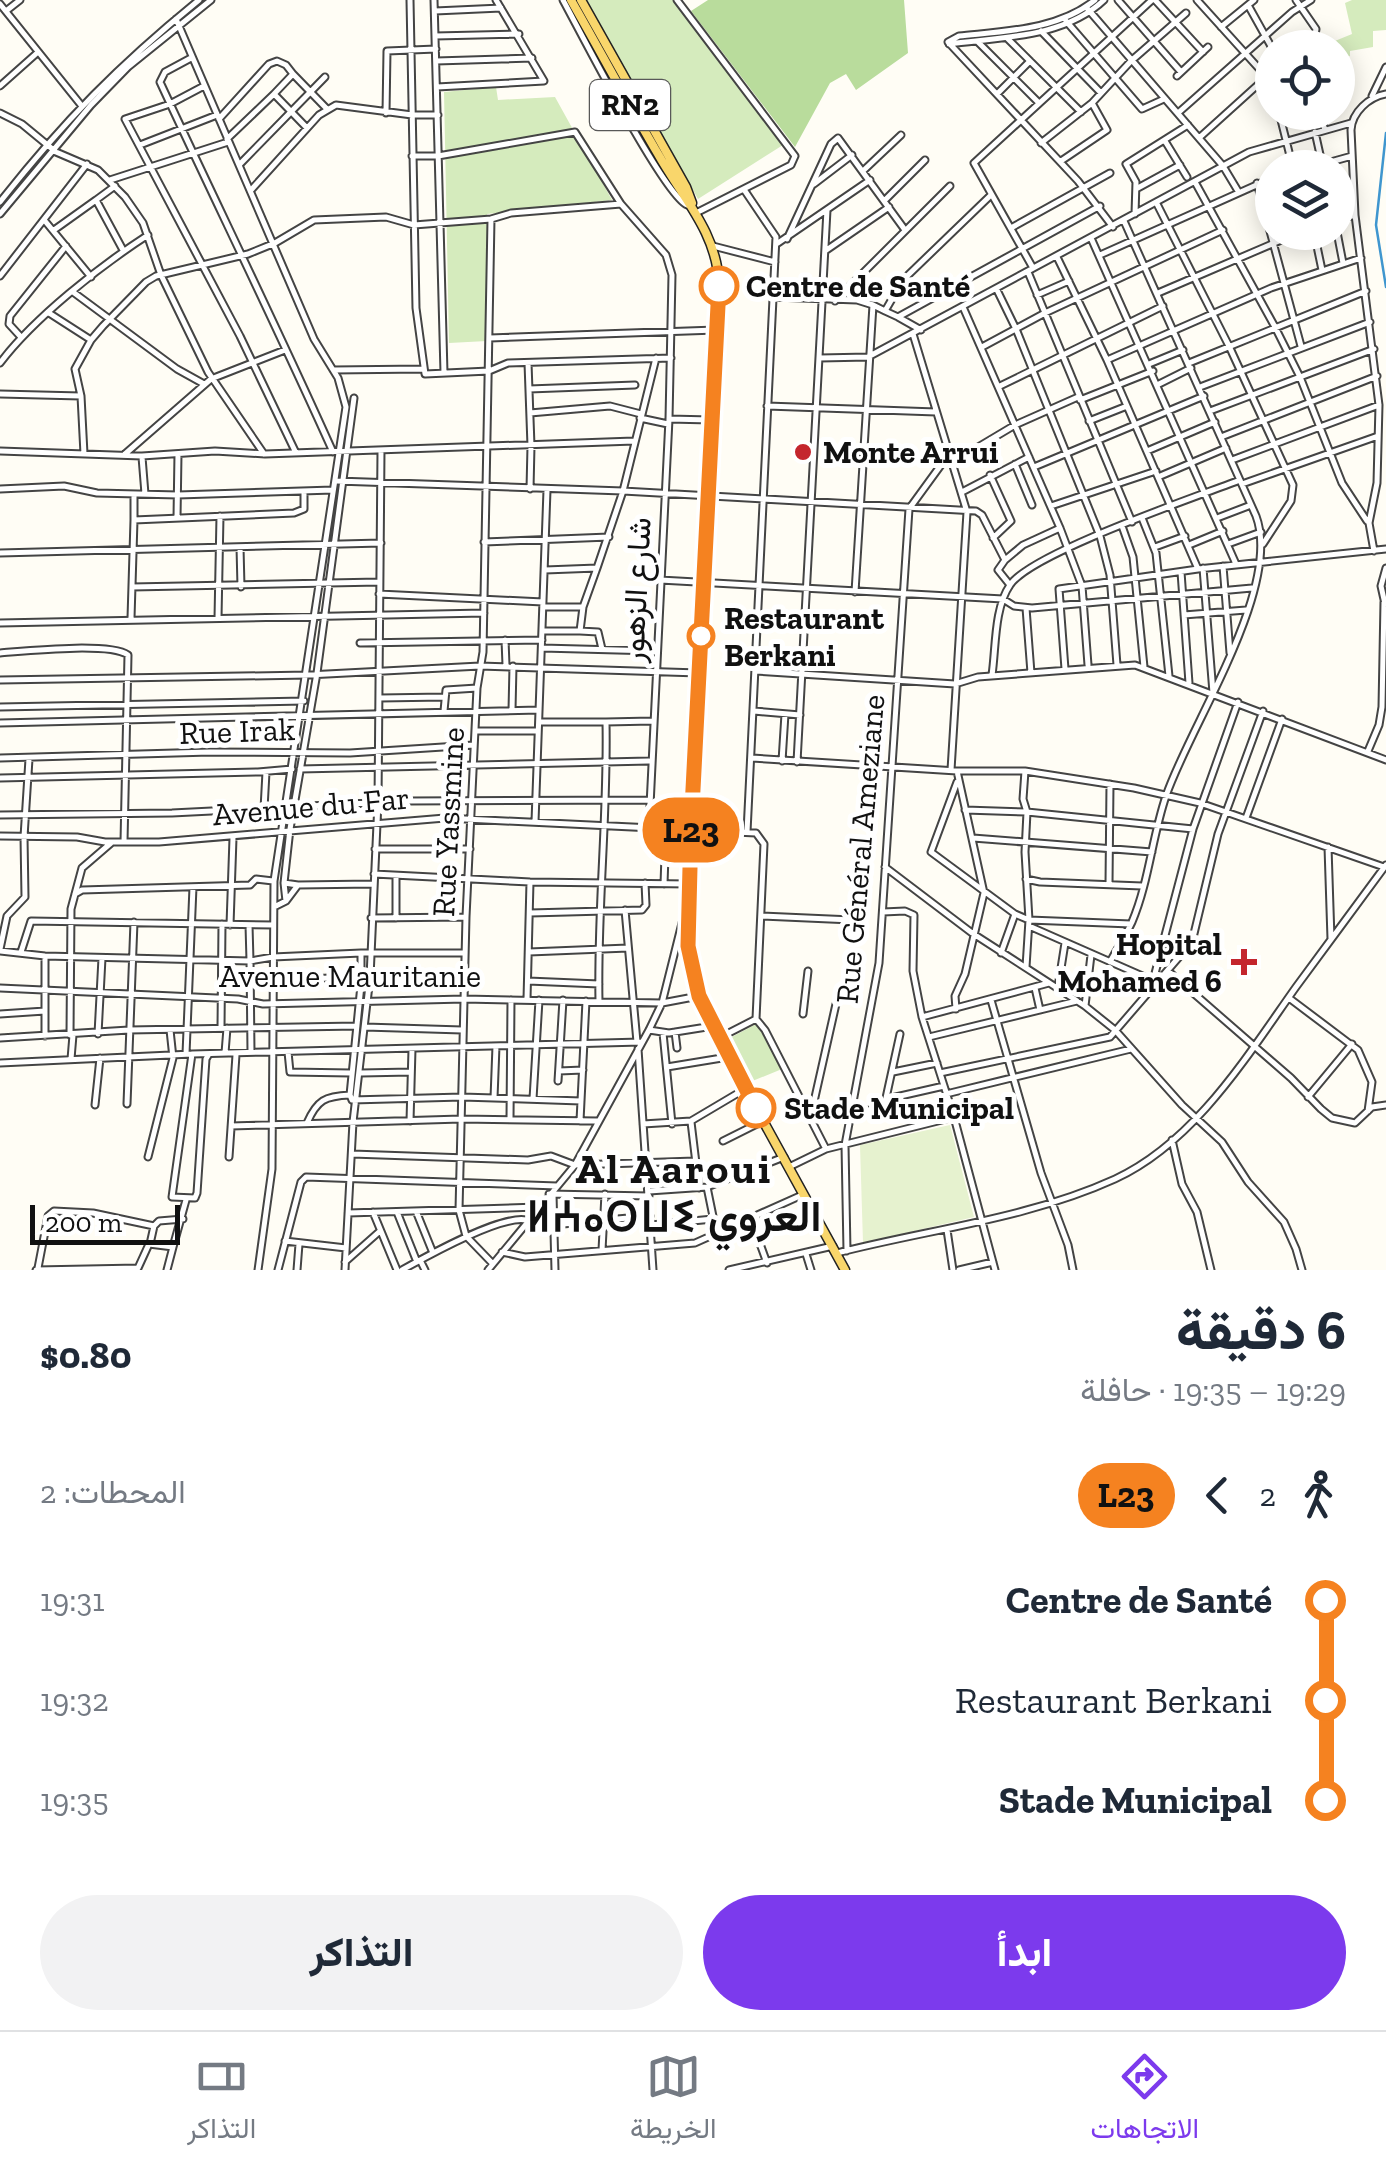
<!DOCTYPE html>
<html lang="ar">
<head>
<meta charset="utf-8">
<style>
  body { margin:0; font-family:"Zilla Slab",Vazirmatn,"Noto Sans Tifinagh",serif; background:#f2f2f3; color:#1f2937; direction:rtl; height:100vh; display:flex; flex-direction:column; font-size:38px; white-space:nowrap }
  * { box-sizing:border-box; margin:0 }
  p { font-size:32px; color:#747a83 }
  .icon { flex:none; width:55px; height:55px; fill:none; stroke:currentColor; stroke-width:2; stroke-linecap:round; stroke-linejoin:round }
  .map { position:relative; height:1270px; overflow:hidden; direction:ltr }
  .side { display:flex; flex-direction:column; background:#fff; flex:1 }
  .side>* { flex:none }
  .badge { padding:0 20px; border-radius:32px; font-size:35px; line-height:65px }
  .buttons { position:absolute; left:1255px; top:30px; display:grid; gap:20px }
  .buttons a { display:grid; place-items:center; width:100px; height:100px; border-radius:50%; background:#fff; box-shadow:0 5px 25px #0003; font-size:50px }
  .scale { position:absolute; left:30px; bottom:25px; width:150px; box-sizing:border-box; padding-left:10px; border:5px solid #111; border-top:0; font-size:28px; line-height:35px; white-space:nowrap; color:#111; -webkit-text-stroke:8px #fff; paint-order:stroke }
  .map>.badge { position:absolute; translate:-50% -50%; box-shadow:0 0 0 5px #fff }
  .legs { display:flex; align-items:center; gap:15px; height:110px; padding:0 40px; font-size:32px }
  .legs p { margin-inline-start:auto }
  .summary { display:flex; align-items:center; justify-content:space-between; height:170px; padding:0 40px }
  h1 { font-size:55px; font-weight:800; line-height:75px }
  .primary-button { display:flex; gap:20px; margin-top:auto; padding:20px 40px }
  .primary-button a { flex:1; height:115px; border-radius:60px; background:#7c3aed; color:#fff; font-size:40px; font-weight:800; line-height:115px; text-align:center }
  .primary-button a+a { background:#f2f2f3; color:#1f2937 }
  ul { padding:0 40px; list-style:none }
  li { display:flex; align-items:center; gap:35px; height:100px; font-size:38px }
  li i { display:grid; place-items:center; width:15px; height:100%; margin:0 12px; background:currentColor }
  li i::after { content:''; width:25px; height:25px; margin:-12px; border:8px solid; border-radius:50%; background:#fff }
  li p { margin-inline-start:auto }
  li:first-child i { background:linear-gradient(#0000 50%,currentColor 0) }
  li:last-child i { background:linear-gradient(currentColor 50%,#0000 0) }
  .dock { display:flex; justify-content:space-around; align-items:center; height:140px; border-top:2px solid #e0e1e3; background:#fff; font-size:28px; color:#747a83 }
  .dock a { display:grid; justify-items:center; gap:5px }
  .dock .on { color:#7c3aed }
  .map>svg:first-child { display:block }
</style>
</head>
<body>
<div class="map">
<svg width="1386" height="1270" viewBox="0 0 1386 1270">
  <rect width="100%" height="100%" fill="#fffdf5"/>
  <path fill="#d5ebbd" d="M 585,0 L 673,0 L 783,145 L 698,199 Z
    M 1352,0 L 1386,0 L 1386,30 L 1373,31 L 1373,47 L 1350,51 L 1350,56 L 1338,59 L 1338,48 L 1331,47 L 1330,43 L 1352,34 L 1345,3 Z
    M 496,87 L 498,100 L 555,97 L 612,200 L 487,214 L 487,341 L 449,343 L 444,92 Z
    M 758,1023 L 782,1069 L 750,1082 L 728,1039 Z"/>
  <path fill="#b9dc9c" d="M 708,0 L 904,0 L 908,53 L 856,90 L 846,74 L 830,83 L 795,147 L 691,11 Z"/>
  <path fill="#e6f2cf" d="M 950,1125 L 974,1217 L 863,1243 L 860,1145 Z"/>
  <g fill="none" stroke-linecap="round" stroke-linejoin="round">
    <path stroke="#3f96cf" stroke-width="2.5" d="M 1386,133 L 1376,225 L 1386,287"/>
    <defs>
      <path id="minor" d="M 410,0 L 416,308 L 425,374 L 489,371 L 508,363 L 671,358
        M 434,0 L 444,373
        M 563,0 C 581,33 663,194 687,205
        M 677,0 L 795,156 L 791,165 L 696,213
        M 1095,0 C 1058,30 1005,31 959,36 L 948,42 L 1078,181 L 1113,227
        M 1118,0 L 1181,72
        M 1155,0 L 1203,52
        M 1197,0 L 1263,73 L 1272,89
        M 1296,0 L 1316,29 L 1315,35 L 1301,48
        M 0,4 L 81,105
        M 1248,5 L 1272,48
        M 1086,7 L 1223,166 L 1238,191
        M 6,11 L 20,0
        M 435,11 L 501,8
        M 176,19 L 314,339 L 338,378 L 346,407 L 274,881 L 272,1169 L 258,1270
        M 1066,21 L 1142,109 L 1164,99
        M 1221,27 L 1254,0
        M 1041,31 L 1101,93
        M 435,36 L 519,34
        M 1007,38 L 1081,112
        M 978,42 L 1039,103
        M 949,44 C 1001,37 1064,38 1104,0
        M 191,58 L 165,72 L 160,82 C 217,205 277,327 333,452
        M 436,61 L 532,58
        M 293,74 L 327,109
        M 1177,76 L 1208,47
        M 0,86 L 37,53
        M 204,86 L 170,104 L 125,119 L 240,336 L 296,453
        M 437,87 L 544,81 L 496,0
        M 997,94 L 1030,61
        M 1372,96 L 1386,67
        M 1279,112 L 1293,168
        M 1319,112 L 1325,130
        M 0,113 L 22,124 L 56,152 L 98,170 L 125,197 L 143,223 L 161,275 L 208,372 L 264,454
        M 386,113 L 387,51 L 436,49
        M 1178,113 L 1292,12 L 1311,0
        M 219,119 L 269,64 L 277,61 L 286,65 L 293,74 L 274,94
        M 1315,132 L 1323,168
        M 1199,138 L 1272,72
        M 227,139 L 274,94 L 307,128
        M 1165,141 L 1187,177
        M 1041,143 L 1092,103 L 1131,61 L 1186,13
        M 140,145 L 217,115
        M 412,156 L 438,156 L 575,132 L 621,204 L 666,255 L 672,275 L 669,419 L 649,826
        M 1061,161 L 1107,130 L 1092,103
        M 240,164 L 325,77
        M 1309,168 L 1352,156
        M 864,170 L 901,135
        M 110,180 L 228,142
        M 1195,182 L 1275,327 L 1300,377 L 1342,483 L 1367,521
        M 1257,183 L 1301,346
        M 814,184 L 852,155
        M 115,186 L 96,200 L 123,250
        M 252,189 L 319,115 L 336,105 L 412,115 L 438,115
        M 1136,189 L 1180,165
        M 745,191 L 776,237 L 747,832
        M 885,200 L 925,160
        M 0,202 C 64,121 119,65 199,0
        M 1156,202 L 1229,346 L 1293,485 L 1291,501 L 1263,544
        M 0,214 L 91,105 L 128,67 L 211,0
        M 1135,214 L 1136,182 L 1126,164 L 1188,125
        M 1338,220 L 1355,215
        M 45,221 L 91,277
        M 1011,228 L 1110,173
        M 54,230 L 96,200
        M 1314,232 L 1322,270
        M 1337,232 L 1343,263
        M 1091,238 L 1236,564
        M 787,239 L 831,144 L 838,138 L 905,230
        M 778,243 L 870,180
        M 713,246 L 775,262
        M 825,251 L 889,207
        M 1100,255 L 1272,178
        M 1057,257 L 1107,360 L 1198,569
        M 1033,268 L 974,163 L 1152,0
        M 1028,272 L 1132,522
        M 0,276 L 87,164
        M 997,290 L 1016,329 L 1100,536 L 1110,575 L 1117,665
        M 73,292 L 177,369 L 204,384
        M 1158,293 L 1300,232
        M 1037,295 L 1069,281
        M 774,297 L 857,300 L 873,305 L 855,592
        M 835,301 L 950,186
        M 873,305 L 885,311 L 903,280 L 991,195
        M 963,307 L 1060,528 L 1082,586 L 1088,665
        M 885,311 L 898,317 L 1100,206
        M 49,313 L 91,340
        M 898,317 L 921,330
        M 913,334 L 967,512 L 951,770
        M 20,336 L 9,324 L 10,316 L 66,246
        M 490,338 L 716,330
        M 982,347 L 1045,313 L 1223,230
        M 820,358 L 868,357 L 1249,152 L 1351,123
        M 1107,360 L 1271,288 L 1361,258
        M 0,363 C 34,318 100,266 148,235
        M 528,363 L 531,446 L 530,489
        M 1189,363 L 1366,291
        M 1149,364 L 1183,350
        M 333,370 L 423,369
        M 1159,384 L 1191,368
        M 1000,386 L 1163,306
        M 1200,387 L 1370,322
        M 529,389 L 635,385
        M 0,394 L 81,396
        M 1080,400 L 1153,371
        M 767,406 L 936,412
        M 1210,411 L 1374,349
        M 530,413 L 610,406 L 641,414
        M 640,418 L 668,424
        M 669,419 L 711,420
        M 1089,421 L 1127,406
        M 1221,437 L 1377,376
        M 0,451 L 142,456 L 215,451 L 265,454 L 634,441
        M 1147,451 L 1215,422
        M 84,454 L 81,396 L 75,369 L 91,340 L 103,326 L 146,282 L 156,276 L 248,254 L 275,243 L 314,220 L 386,217 L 414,225 L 491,219
        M 125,454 L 211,379 L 285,350
        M 142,457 L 145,494
        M 1232,460 L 1379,405
        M 953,462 L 1015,425 L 1078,397
        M 1015,464 L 1032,505
        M 1034,467 L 1204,396
        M 990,475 L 1011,521 L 993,538
        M 1158,477 L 1226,448
        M 337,481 L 623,491 L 976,511 L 982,515 L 1005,560 L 1023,545 L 1060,528
        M 1242,484 L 1378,436
        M 0,489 L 64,486 L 97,493 L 178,495 L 333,490
        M 962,492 L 1029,457
        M 134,494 L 134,520
        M 1051,506 L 1156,471
        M 177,518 L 178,454
        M 1142,518 L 1156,553 L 1169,676
        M 1217,518 L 1251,505
        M 1122,526 L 1133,557 L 1144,667
        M 484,542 L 609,537
        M 1228,544 L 1261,532
        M 1189,545 L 1223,531
        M 240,547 L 241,587
        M 1155,547 L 1185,536
        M 1374,551 L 1369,523 L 1377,483 L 1379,405 L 1355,215 L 1351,130 C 1352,112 1369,97 1386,94
        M 0,553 L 381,543
        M 1005,560 L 998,570 L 1010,585
        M 1223,566 L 1230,653
        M 597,568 L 583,607 L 580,631 L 598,632 L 602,649
        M 1203,568 L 1213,693
        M 545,570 L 597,568 L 623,491 L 656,358
        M 1181,572 L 1189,683
        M 660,580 L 1003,599 L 1014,606 L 1032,608 L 1252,588
        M 132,587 L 379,582
        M 379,594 L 543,602
        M 1385,604 L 1381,586 L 1386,568
        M 543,607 L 583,607
        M 1026,608 L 1031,673
        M 1184,615 L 1246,610
        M 131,618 L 134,520 L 294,513 L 304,509 L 304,492
        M 218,618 L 220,516
        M 0,623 L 484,613
        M 543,631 L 580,631
        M 505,640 L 506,665
        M 360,643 L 542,640
        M 542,648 L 655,651
        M 0,653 C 26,651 109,642 128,655 L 124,842
        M 1065,669 L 1059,589 L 1198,569 L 1386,549
        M 756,671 L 955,684 L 978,677 L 1135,665 L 1386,760
        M 992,675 C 996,648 994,608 1010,585 C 1031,553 1196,497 1240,480
        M 0,680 L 308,675 L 480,666 L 699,673
        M 380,698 L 444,697
        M 0,707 L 304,701
        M 512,710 L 513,666
        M 444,711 L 446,690 L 477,688
        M 754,711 L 800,715
        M 539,722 L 606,722 C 608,815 597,908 599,1001
        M 606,722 L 652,721
        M 0,723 L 539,710
        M 475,731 L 537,731
        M 1368,751 L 1379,725 L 1382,707 L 1384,602
        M 0,758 L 210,752 L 350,753 L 474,745
        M 752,758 L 957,771 L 1025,771 L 1134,788 L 1200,803 L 1384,867
        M 782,761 L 785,714
        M 797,762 L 827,210
        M 300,769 L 649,761
        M 1025,771 L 1023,799 L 1027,812 L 1025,852 L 1029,920 L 1026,967
        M 0,778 L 258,772 L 292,769
        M 957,782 L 931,852 L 1015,914 L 1001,953
        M 264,809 L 266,772
        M 965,810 L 1027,812 L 1193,829
        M 0,815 L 172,813 L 408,801 L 648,800
        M 1246,818 L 1282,719
        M 535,822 L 547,490
        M 0,836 L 77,837 L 105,842 L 159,842 L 445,818 L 756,833 L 764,844 L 756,1019 L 765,1030 L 826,1149
        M 973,838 L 1152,852
        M 1328,847 L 1331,939
        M 375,849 L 470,849
        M 885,867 L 972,933 L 1085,1006 L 1115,1030 L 1182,1105 L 1222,1142 L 1248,1182 L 1284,1222 L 1296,1249 L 1302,1270
        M 374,874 L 530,882 L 689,884
        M 1026,879 L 1040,882 L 1142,886
        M 284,883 L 298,885
        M 664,884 L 666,827
        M 1109,884 L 1110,784
        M 75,894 L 82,890 L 250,885 L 256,879 L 273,881
        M 286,901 L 284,883 L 290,829 L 317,673 L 354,398
        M 274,907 L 286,901 L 298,885 L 373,884
        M 625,910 L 637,1042
        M 883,912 L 905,911 L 914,915 L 913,971 L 922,1017 L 954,1117 L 995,1270
        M 530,913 L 642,910 L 646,905 L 645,883
        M 1015,914 L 1029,920 L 1131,924
        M 761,916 L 852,920
        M 371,918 L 466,917
        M 396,918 L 396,876
        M 230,925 L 233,838
        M 1029,926 L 1154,981
        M 0,949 L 7,916 L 25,897 L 24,837 L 29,759
        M 0,951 L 45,956 L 250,961 L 249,925
        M 21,952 L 31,921 L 273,925
        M 529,952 L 628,948
        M 361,953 L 361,985 L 350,1095 L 352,1100 L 462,1097 L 581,1101
        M 45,956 L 45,1036
        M 1110,962 C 1117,949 1126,935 1132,922 C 1149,882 1152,837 1166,796 C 1189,727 1283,588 1256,516 L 1124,221
        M 1168,971 L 1291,1078 L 1321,1109 L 1332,1118 L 1355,1123 L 1372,1107 L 1386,1105
        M 370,977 L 464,975
        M 272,980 L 361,977
        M 528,981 L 599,984
        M 1153,981 L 1193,829 L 1238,702
        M 1058,987 L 1065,943
        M 0,988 L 238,999 L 263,1004 L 464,999 L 662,1003 L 699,996
        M 1035,988 L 1040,1010
        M 1289,998 L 1358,1050 L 1372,1082 L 1368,1111
        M 527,999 L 530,882
        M 991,1000 L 1041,1173 L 1068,1245 L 1073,1270
        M 1085,1006 L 1091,955
        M 956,1009 L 955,996 L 965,974 L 984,893 L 957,771
        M 0,1014 L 45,1011
        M 803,1014 L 808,971
        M 922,1017 L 1049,983
        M 365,1027 L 462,1030
        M 221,1028 L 222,924
        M 649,1030 L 669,1033 L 713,1026
        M 675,1032 L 677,1048
        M 663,1033 L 672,1124
        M 98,1034 L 102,958
        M 70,1035 L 71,909 L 82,868 L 111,843
        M 929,1037 L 1077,1001
        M 0,1038 L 129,1030 L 357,1026
        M 719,1038 L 756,1019
        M 638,1049 L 653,1270
        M 251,1052 L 250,961 L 273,957 L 361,953 L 465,953
        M 288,1052 L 290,1072 L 351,1073
        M 225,1053 L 227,1028
        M 186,1054 L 193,887
        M 192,1054 L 172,1197 L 195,1198 L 197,1193 L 206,1059 L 209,1054
        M 71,1059 L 73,1035
        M 0,1063 L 192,1054 L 641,1042
        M 667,1067 L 728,1057
        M 559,1071 L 583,1070
        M 893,1072 L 937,1063
        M 361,1073 L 411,1072
        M 940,1073 L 1110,1037 L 1192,942 L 1218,834 L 1263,711
        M 558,1081 L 563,1000
        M 946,1094 L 1131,1049
        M 1308,1097 L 1352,1044
        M 494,1098 L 496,1046
        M 533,1099 L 539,1000
        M 887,1099 L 944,1086
        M 127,1104 L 134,922
        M 95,1105 L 100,1058
        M 849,1114 L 884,1107 L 900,1034
        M 811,1115 L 836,1004
        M 510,1120 L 511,1000
        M 410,1121 L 412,1049
        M 580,1121 L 586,1001
        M 691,1122 L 699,1188
        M 307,1123 C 317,1100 325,1096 350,1095
        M 643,1124 L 691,1121 L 745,1089
        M 231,1126 L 461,1119 L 598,1121
        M 1172,1140 L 1182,1184 L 1197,1212 L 1211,1270
        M 723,1141 L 763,1121
        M 352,1154 L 528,1160 L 551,1156 L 575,1165 L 695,1161
        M 148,1157 L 173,1058 L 170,1030
        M 229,1157 L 236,1055
        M 789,1167 L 826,1149 L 954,1117
        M 707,1187 L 717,1236
        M 649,1191 L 707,1187 L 784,1157
        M 549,1194 L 649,1196
        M 553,1194 L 555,1270
        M 416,1211 L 433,1253
        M 373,1212 L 397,1270
        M 397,1212 L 417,1262
        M 348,1213 L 538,1207
        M 751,1219 L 767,1263
        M 552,1225 L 650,1216
        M 651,1225 L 713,1219
        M 154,1226 L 159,1221 L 183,1219
        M 947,1230 L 953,1270
        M 285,1241 L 346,1248
        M 602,1250 L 605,1194
        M 847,1251 L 845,1145 L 879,963 L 909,509 L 949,454
        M 502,1252 L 525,1257 L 695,1243 L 802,1195
        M 837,1253 C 930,1229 1027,1219 1115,1179 C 1195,1142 1247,1056 1296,987 C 1326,946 1356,906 1386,865
        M 806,1254 L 811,1270
        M 420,1260 L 425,1270
        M 345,1262 L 380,1231
        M 493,1264 L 466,1236 L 459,1210 L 466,917 L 477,688 L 483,652 L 491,219 L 511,213 L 621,204
        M 38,1268 L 48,1216 L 54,1211 L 93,1213 L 154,1226 L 150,1244
        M 36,1270 L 138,1268 L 149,1244 L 173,1247 L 186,1200
        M 167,1270 L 173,1247
        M 278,1270 L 301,1182 L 306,1177 L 557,1186
        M 297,1270 L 299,1244
        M 345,1270 L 353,1122 L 370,977 L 378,802 L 381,451
        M 402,1270 C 427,1256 500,1215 526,1220
        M 488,1270 L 575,1165 L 649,1030 L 662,1003 L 687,903
        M 729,1270 L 833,1246
        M 959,1270 L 993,1262"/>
      <path id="major" d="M 571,0 C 600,51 628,103 658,154 C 682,197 717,232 719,284 L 691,828 L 689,946 L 699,996 L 728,1057 L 845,1270
        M 581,0 L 686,187 L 692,203"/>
    </defs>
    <use href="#minor" stroke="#444" stroke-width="9"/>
    <use href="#major" stroke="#222" stroke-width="11"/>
    <use href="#minor" stroke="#fff" stroke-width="5"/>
    <use href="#major" stroke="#f9d66b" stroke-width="8"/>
  </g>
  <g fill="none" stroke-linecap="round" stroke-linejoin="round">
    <defs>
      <path id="line-1" d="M 719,286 L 691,828 L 688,946 L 699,996 L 756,1108"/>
    </defs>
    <use href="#line-1" stroke="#fff" stroke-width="22"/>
    <use href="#line-1" stroke="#f58220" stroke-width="15"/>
  </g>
  <g fill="#fff" stroke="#f58220" stroke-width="5">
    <circle cx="719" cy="286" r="18"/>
    <circle cx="701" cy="636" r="12"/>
    <circle cx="756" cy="1108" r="18"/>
  </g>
  <g fill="#c4262e" stroke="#fff" stroke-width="4">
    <circle cx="803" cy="452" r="10"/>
    <path d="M1239 947h10v10h10v10h-10v10h-10v-10h-10v-10h10z"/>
  </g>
  <g text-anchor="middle" stroke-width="10" stroke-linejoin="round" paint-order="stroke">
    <rect fill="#fff" stroke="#585858" stroke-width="2.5" x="590" y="80" width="80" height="50" rx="8"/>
    <g font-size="30" font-weight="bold" fill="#111">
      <text x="630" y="115">RN2</text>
    </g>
    <g font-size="32" font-weight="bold" fill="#111" stroke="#fff" text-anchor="start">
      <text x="746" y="297">Centre de Santé</text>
      <text x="724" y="629">Restaurant<tspan x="724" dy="37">Berkani</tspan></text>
      <text x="784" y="1119">Stade Municipal</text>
    </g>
    <g font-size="32" font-weight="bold" fill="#111" stroke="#fff" text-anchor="start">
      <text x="823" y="463">Monte Arrui</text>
      <text x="1222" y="955" text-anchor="end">Hopital<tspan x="1222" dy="37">Mohamed 6</tspan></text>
    </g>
    <g font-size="32" fill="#111" stroke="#fff">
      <text transform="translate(636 590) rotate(-87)" y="11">شارع الزهور</text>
      <text transform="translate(237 731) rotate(-2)" y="11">Rue Irak</text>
      <text transform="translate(311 806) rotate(-5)" y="11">Avenue du Far</text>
      <text transform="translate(448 822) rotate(-87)" y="11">Rue Yassmine</text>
      <text transform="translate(860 849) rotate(-85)" y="11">Rue Général Ameziane</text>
      <text x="350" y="987">Avenue Mauritanie</text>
    </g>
    <g font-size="42" font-weight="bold" letter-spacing="2.5" fill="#111" stroke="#fff">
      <text x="674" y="1183">Al Aaroui<tspan x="674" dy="48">ⵍⵄⴰⵔⵡⵉ العروي</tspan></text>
    </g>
  </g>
</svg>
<div class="buttons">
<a><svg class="icon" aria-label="locate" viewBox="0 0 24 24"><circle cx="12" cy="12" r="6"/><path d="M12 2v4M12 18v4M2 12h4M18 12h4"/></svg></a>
<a><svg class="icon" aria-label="layers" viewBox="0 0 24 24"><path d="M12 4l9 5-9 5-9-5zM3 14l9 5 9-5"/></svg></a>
</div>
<div class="scale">200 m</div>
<b class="badge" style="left:691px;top:830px;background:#f58220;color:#111">L23</b>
</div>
<section class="side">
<div class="summary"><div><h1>6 دقيقة</h1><p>19:29 – 19:35 · حافلة</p></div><b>$0.80</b></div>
<div class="legs"><svg class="icon" aria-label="walk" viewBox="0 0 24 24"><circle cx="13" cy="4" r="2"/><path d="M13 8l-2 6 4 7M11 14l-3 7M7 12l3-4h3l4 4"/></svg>2<svg class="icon" aria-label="back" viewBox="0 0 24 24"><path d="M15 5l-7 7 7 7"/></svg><b class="badge" style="background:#f58220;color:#111">L23</b><p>المحطات: 2</p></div>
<ul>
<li><i style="color:#f58220"></i><b>Centre de Santé</b><p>19:31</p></li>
<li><i style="color:#f58220"></i><span>Restaurant Berkani</span><p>19:32</p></li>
<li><i style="color:#f58220"></i><b>Stade Municipal</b><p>19:35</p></li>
</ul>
<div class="primary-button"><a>ابدأ</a><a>التذاكر</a></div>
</section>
<nav class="dock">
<a class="on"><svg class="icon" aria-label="directions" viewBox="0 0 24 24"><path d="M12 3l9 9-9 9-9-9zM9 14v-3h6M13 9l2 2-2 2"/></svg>الاتجاهات</a>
<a><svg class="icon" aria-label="map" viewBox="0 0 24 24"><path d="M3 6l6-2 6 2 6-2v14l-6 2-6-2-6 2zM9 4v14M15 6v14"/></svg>الخريطة</a>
<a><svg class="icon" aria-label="tickets" viewBox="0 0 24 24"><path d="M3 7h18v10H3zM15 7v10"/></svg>التذاكر</a>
</nav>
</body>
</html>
